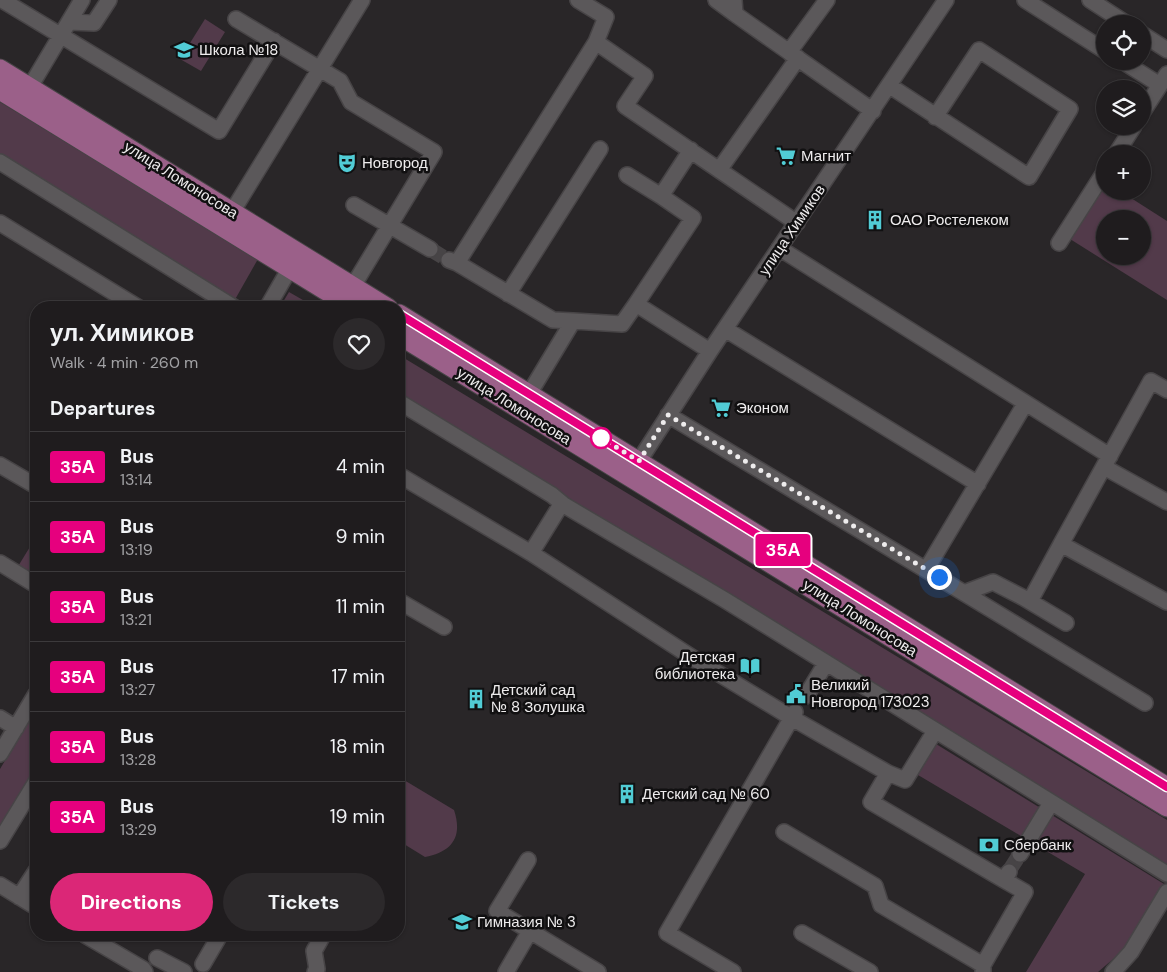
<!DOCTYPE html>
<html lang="en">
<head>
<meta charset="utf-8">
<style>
  body { margin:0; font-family:"DM Sans",sans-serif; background:#2c292b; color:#f1f3f6; height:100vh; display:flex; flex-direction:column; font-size:19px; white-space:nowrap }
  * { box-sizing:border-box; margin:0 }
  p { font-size:16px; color:#a1a1a4 }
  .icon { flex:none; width:28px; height:28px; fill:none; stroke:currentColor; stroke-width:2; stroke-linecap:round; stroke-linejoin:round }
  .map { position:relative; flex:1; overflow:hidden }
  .panel { position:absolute; left:30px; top:301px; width:375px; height:640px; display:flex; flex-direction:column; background:#1f1c1e; border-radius:20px; box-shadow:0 1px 4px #0004,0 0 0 1px #3c3a3c }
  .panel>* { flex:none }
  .badge { padding:0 10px; border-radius:4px; font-size:18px; line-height:32px }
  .tools { position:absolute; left:1096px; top:15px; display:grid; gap:10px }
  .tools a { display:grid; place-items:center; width:55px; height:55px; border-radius:50%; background:#1f1c1e; box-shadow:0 1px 4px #0004,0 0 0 1px #3c3a3c; font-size:25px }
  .you { position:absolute; width:25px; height:25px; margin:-12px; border:4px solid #fff; border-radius:50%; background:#1a73e8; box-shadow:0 0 0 8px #1a73e833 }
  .map>.badge { position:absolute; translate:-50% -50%; box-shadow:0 0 0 2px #fff }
  h2 { padding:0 20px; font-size:19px; line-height:45px }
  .round { display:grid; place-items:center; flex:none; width:52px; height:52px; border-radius:26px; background:#2c292b }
  .summary { display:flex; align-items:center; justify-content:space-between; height:85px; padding:0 20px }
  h1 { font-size:24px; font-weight:700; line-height:38px }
  .cta { display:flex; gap:10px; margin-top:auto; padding:10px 20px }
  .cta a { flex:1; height:58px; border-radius:30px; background:#db2777; color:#fff; font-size:20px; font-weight:700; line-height:58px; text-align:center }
  .cta a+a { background:#2c292b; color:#f1f3f6 }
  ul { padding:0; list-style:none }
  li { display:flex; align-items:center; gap:15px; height:70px; padding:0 20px; border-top:1px solid #3c3a3c }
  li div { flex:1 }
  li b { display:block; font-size:19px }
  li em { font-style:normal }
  li .badge { min-width:55px; font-weight:700; text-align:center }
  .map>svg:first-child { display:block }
</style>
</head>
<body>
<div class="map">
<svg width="1167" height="972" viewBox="0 0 1167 972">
  <rect width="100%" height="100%" fill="#292628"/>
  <path fill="#523a4a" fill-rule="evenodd" d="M 205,19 L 225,32 L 201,71 L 180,59 Z
    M 0,102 L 258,259 L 233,303 L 0,155 Z
    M 1105,182 L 1105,191 L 1120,191 L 1167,221 L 1167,300 L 1070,239 ZM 1105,219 L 1142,219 L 1142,256 L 1105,256 Z
    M 289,292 L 315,307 L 280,307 Z
    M 399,355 L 1167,820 L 1167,868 L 399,393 Z
    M 36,537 L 36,579 L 17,568 Z
    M 36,709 L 36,776 L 0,836 L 0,769 Z
    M 936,744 L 1164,884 L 1127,947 L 1098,972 L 1026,972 L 1085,874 L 918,775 Z
    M 399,777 L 454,810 C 463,837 452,852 425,857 L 399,841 Z"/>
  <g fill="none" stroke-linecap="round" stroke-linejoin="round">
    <path stroke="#474446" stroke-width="15" stroke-dasharray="15 8" stroke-linecap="butt" d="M 430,249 L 448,260
      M 1009,871 L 1020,854"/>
    <defs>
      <path id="minor" d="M 2,0 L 219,131 L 274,41
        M 716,0 L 735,14
        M 734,0 L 735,14 L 789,52 L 827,0
        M 1025,0 L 1105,51
        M 1090,0 L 1127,24
        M 236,19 L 340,81 L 351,102 L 434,152 L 353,286
        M 69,22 L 94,23 L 109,0
        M 1142,34 L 1167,50
        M 596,42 L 645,76 L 625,106 L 797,223
        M 790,53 L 873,111
        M 1122,61 L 1160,85
        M 890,86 L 1029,177 L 1070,109 L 979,50 L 935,117
        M 30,87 L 82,0
        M 1142,113 L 1167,74
        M 691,150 L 661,196 L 693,218 L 636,304 L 710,351
        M 1116,154 L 1134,126
        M 0,162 L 235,308
        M 719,170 L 798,58
        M 627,175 L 661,196
        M 354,205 L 430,249
        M 232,212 L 362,0
        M 0,223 L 139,308
        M 1059,243 L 1105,171
        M 779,248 L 1110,456
        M 449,260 L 457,263 L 553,320 L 573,321
        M 457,263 L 596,42 L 606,17 L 578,0
        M 508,294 L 600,149
        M 267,308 L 290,268
        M 725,329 L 978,484
        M 1167,390 L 1151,381 L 1061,544 L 1167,602
        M 529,394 L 573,321 L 622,324 L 636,304
        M 399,402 L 552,495 L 564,505 L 725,600 L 1167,874
        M 668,415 L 926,570 L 1025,404
        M 639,461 L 710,351 L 946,0
        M 0,465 L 36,486
        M 1104,467 L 1167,502
        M 399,475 L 531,553 L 693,658 L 792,718 L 888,773 L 905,780 L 935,731
        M 531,553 L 562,503
        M 0,563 L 36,585
        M 926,570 L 964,593 L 993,582 L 1024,598 L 1066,623
        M 964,593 L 1145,703
        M 399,601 L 444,627
        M 1030,601 L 1061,544
        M 806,696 L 826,663
        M 0,718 L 16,728
        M 0,754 L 36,694
        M 888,773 L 871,802 L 1004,880
        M 784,832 L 875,886 L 881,905 L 983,965
        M 0,841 L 36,782
        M 1020,854 L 1051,803
        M 528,860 L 497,911 L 598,972
        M 0,885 L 36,907
        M 19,897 L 36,871
        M 802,933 L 870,972
        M 85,935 L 143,969 L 145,972
        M 157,958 L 184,972
        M 203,964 L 220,935
        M 315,972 L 317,969 L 314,951 L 323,935
        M 506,972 L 530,931
        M 733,972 L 667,933 L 795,712
        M 983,972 L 983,965 L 1025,892 L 1004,880 L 1009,872
        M 1113,972 L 1131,952 L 1167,892"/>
      <path id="major" d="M 0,69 L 388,308
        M 0,90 L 354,308
        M 399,314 L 1167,787
        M 399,335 L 1167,807"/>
    </defs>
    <use href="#minor" stroke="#474446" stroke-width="18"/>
    <use href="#major" stroke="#474446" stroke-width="21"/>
    <use href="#minor" stroke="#5b585a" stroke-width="15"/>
    <use href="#major" stroke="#9b6089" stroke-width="19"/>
  </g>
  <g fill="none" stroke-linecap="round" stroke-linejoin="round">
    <defs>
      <path id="line" d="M 399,314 L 1167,787"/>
    </defs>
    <use href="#line" stroke="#fff" stroke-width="11"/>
    <use href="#line" stroke="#e6007e" stroke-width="8"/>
    <path stroke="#eeeced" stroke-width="5" stroke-dasharray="0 9" d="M 601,438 L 639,461 L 668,415 L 939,577"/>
  </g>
  <defs>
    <symbol id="school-bare" viewBox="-9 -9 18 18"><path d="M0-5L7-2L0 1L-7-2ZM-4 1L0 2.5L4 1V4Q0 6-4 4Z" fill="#51ccd5" stroke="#111011" stroke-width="2.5" paint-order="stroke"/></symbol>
    <symbol id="supermarket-bare" viewBox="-9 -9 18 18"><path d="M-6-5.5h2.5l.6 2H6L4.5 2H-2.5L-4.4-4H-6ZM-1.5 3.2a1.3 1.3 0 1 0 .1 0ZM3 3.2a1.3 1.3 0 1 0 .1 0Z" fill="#51ccd5" stroke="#111011" stroke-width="2.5" paint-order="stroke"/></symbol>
    <symbol id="theatre-bare" viewBox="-9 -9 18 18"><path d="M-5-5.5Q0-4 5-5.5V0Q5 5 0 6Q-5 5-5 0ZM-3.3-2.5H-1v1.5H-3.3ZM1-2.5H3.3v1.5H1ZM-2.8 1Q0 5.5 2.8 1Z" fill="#51ccd5" stroke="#111011" stroke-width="2.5" paint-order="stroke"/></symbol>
    <symbol id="building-bare" viewBox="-9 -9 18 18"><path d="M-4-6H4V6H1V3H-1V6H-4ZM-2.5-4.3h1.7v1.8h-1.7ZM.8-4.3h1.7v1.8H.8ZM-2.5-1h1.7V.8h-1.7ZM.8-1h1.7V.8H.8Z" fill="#51ccd5" stroke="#111011" stroke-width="2.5" paint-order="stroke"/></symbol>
    <symbol id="library-bare" viewBox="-9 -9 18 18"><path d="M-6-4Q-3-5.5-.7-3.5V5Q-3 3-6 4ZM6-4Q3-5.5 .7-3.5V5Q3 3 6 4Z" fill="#51ccd5" stroke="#111011" stroke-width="2.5" paint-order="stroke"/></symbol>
    <symbol id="civic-bare" viewBox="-9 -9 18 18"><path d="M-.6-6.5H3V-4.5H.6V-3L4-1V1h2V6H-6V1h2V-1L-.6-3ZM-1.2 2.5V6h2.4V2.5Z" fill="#51ccd5" stroke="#111011" stroke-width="2.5" paint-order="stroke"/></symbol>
    <symbol id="bank-bare" viewBox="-9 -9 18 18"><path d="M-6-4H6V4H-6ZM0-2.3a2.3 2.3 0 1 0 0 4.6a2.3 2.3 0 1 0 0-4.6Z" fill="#51ccd5" stroke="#111011" stroke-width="2.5" paint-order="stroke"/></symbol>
  </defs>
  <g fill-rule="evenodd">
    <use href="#school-bare" x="170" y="36" width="28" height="28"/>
    <use href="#supermarket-bare" x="772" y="142" width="28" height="28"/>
    <use href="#theatre-bare" x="333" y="149" width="28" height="28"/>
    <use href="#building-bare" x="861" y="206" width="28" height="28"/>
    <use href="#supermarket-bare" x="707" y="394" width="28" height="28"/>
    <use href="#library-bare" x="736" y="652" width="28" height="28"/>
    <use href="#civic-bare" x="782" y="680" width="28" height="28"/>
    <use href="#building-bare" x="462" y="685" width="28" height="28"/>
    <use href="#building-bare" x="613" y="780" width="28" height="28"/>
    <use href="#bank-bare" x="975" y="831" width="28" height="28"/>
    <use href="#school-bare" x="448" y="908" width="28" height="28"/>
  </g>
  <circle fill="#fff" stroke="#e6007e" stroke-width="2.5" cx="601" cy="438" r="10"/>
  <g text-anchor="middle" stroke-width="5" stroke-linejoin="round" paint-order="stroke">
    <g font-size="15" fill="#eeeced" stroke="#111011" text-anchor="start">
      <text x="199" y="55">Школа №18</text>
      <text x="801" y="161">Магнит</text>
      <text x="362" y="168">Новгород</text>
      <text x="890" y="225">ОАО Ростелеком</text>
      <text x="736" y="413">Эконом</text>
      <text x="735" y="662" text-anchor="end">Детская<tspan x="735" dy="17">библиотека</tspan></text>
      <text x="811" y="690">Великий<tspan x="811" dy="17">Новгород 173023</tspan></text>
      <text x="491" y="695">Детский сад<tspan x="491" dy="17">№ 8 Золушка</tspan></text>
      <text x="642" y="799">Детский сад № 60</text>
      <text x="1004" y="850">Сбербанк</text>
      <text x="477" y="927">Гимназия № 3</text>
    </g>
    <g font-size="15" fill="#eeeced" stroke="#111011">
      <text transform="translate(181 180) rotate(32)" y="5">улица Ломоносова</text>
      <text transform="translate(792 230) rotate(-56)" y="5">улица Химиков</text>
      <text transform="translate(514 406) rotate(32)" y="5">улица Ломоносова</text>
      <text transform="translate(860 618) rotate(32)" y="5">улица Ломоносова</text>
    </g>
  </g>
</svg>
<div class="tools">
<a><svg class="icon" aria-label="locate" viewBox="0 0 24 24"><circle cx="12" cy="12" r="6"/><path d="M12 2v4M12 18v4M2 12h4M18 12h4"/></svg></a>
<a><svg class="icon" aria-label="layers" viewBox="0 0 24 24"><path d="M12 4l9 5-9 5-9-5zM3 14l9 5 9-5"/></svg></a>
<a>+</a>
<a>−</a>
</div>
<div class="you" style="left:939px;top:577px"></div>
<b class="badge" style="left:783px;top:550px;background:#e6007e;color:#fff">35А</b>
<section class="panel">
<div class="summary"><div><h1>ул. Химиков</h1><p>Walk · 4 min · 260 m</p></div><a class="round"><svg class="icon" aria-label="heart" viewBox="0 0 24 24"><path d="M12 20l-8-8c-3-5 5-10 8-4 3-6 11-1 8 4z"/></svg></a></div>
<h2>Departures</h2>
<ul>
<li><span class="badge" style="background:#e6007e;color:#fff">35А</span><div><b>Bus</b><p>13:14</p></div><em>4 min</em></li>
<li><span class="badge" style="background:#e6007e;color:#fff">35А</span><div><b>Bus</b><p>13:19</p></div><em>9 min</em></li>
<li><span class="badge" style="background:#e6007e;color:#fff">35А</span><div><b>Bus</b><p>13:21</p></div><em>11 min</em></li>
<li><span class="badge" style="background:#e6007e;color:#fff">35А</span><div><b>Bus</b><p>13:27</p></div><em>17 min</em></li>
<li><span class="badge" style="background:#e6007e;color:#fff">35А</span><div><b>Bus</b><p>13:28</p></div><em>18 min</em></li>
<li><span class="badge" style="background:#e6007e;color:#fff">35А</span><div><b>Bus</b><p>13:29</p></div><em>19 min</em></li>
</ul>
<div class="cta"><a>Directions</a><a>Tickets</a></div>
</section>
</div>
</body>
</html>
